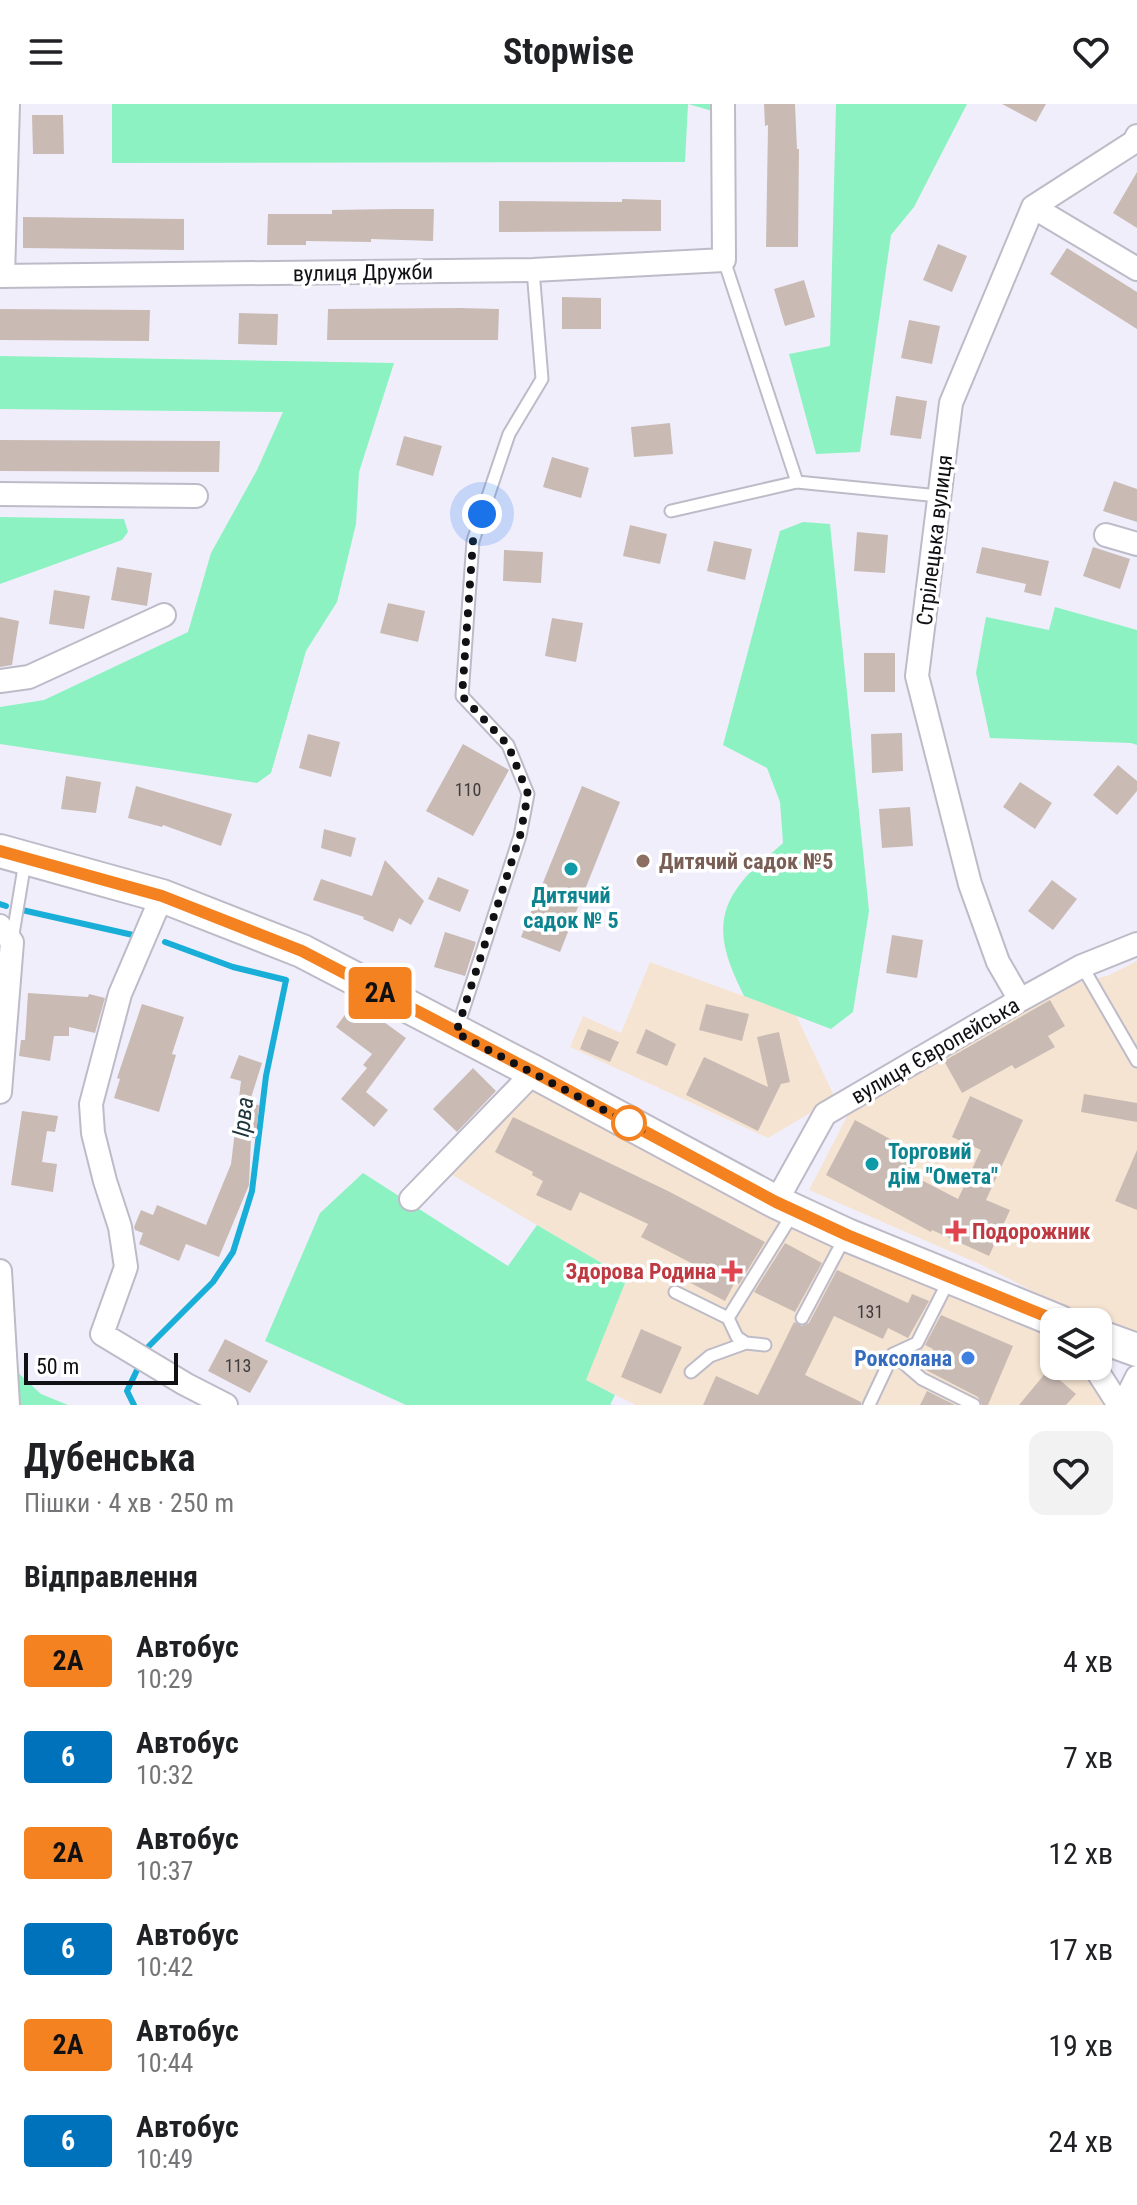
<!DOCTYPE html>
<html lang="uk">
<head>
<meta charset="utf-8">
<style>
  body { margin:0; font-family:"Roboto Condensed",sans-serif; background:#f2f2f2; color:#202124; height:100vh; display:flex; flex-direction:column; font-size:30px; white-space:nowrap }
  * { box-sizing:border-box; margin:0 }
  p { font-size:26px; color:#757577 }
  .icon { flex:none; width:44px; height:44px; fill:none; stroke:currentColor; stroke-width:2; stroke-linecap:round; stroke-linejoin:round }
  .map { position:relative; height:1301px; overflow:hidden }
  .panel { display:flex; flex-direction:column; background:#fff; flex:1 }
  .panel>* { flex:none }
  .badge { padding:0 16px; border-radius:6px; font-size:28px; line-height:52px }
  .fabs { position:absolute; left:1040px; top:1204px; display:grid; gap:16px }
  .fabs a { display:grid; place-items:center; width:72px; height:72px; border-radius:16px; background:#fff; box-shadow:0 2px 6px #0004; font-size:40px }
  .scale { position:absolute; left:24px; bottom:20px; width:154px; box-sizing:border-box; padding-left:8px; border:4px solid #111015; border-top:0; font-size:22px; line-height:28px; white-space:nowrap; color:#111015; -webkit-text-stroke:6px #fff; paint-order:stroke }
  .you { position:absolute; width:40px; height:40px; margin:-20px; border:6px solid #fff; border-radius:50%; background:#1a73e8; box-shadow:0 0 0 12px #1a73e833 }
  .map>.badge { position:absolute; translate:-50% -50%; box-shadow:0 0 0 4px #fff }
  h2 { padding:0 24px; font-size:30px; line-height:72px }
  .round { display:grid; place-items:center; flex:none; width:84px; height:84px; border-radius:16px; background:#f2f2f2 }
  .overview { display:flex; align-items:center; justify-content:space-between; height:136px; padding:0 24px }
  h1 { font-size:38px; font-weight:700; line-height:60px }
  ul { padding:0; list-style:none }
  li { display:flex; align-items:center; gap:24px; height:96px; padding:0 24px }
  li div { flex:1 }
  li b { display:block; font-size:30px }
  li em { font-style:normal }
  li .badge { min-width:88px; font-weight:700; text-align:center }
  header { display:flex; justify-content:space-between; align-items:center; height:104px; padding:0 24px; background:#fff; font-size:36px; font-weight:700 }
  .map>svg:first-child { display:block }
</style>
</head>
<body>
<header><svg class="icon" aria-label="menu" viewBox="0 0 24 24"><path d="M4 6h16M4 12h16M4 18h16"/></svg>Stopwise<svg class="icon" aria-label="heart" viewBox="0 0 24 24"><path d="M12 20l-8-8c-3-5 5-10 8-4 3-6 11-1 8 4z"/></svg></header>
<div class="map">
<svg width="1137" height="1301" viewBox="0 0 1137 1301">
  <rect width="100%" height="100%" fill="#f1eefc"/>
  <path fill="#f5e4d2" d="M 1137,857 L 1137,1241 L 984,1162 L 809,1086 L 852,1003 L 1063,883 L 1107,872 Z
    M 650,858 L 796,911 L 835,994 L 768,1034 L 570,943 L 583,912 L 621,929 Z
    M 534,968 L 1054,1218 L 1054,1262 L 1094,1262 L 1119,1301 L 636,1301 L 585,1276 L 627,1174 L 442,1065 Z"/>
  <path fill="#8cf2c2" d="M 112,0 L 723,0 L 723,10 L 688,0 L 685,58 L 112,59 Z
    M 836,0 L 967,0 L 914,103 L 891,131 L 860,348 L 816,350 L 789,250 L 830,242 Z
    M 0,252 L 394,259 L 359,368 L 356,420 L 337,498 L 306,547 L 271,669 L 257,679 L 0,640 L 0,603 L 44,596 L 188,528 L 211,449 L 257,366 L 283,308 L 0,305 Z
    M 0,413 L 124,415 L 128,428 L 122,436 L 0,480 Z
    M 803,418 L 830,420 L 869,807 L 853,908 L 831,925 L 744,892 C 725,853 710,817 741,779 C 752,764 769,752 783,739 L 780,698 L 767,664 L 723,641 L 780,427 Z
    M 1055,503 L 1137,526 L 1137,641 L 1131,639 L 990,634 L 976,569 L 986,513 L 1049,526 Z
    M 363,1069 L 508,1162 L 537,1121 L 627,1174 L 586,1276 L 615,1291 L 610,1301 L 406,1301 L 265,1237 L 320,1109 Z
    M 0,1252 L 41,1290 L 68,1301 L 0,1301 Z"/>
  <g fill="none" stroke-linecap="round" stroke-linejoin="round">
    <path stroke="#18aed8" stroke-width="6" d="M 0,800 L 6,802
      M 22,806 L 133,831
      M 146,1245 L 213,1178 L 233,1148 L 252,1087 L 266,972 L 286,876 L 233,863 L 165,838
      M 134,1301 L 127,1287 L 138,1264"/>
  </g>
  <path fill="#c9bbb4" d="M 764,0 L 795,0 L 797,45 L 799,45 L 798,143 L 766,143 L 768,21 L 765,22 Z
    M 1002,0 L 1046,0 L 1036,18 Z
    M 32,11 L 63,11 L 64,50 L 33,50 Z
    M 1137,68 L 1137,124 L 1113,109 Z
    M 622,95 L 661,96 L 661,127 L 499,128 L 499,97 L 622,98 Z
    M 395,105 L 434,105 L 433,137 L 371,135 L 371,138 L 306,137 L 306,141 L 267,141 L 268,110 L 332,110 L 332,106 Z
    M 23,113 L 184,115 L 184,146 L 23,144 Z
    M 938,140 L 967,152 L 952,188 L 923,176 Z
    M 1067,144 L 1137,188 L 1137,225 L 1050,170 Z
    M 804,176 L 815,213 L 785,222 L 774,185 Z
    M 562,193 L 601,194 L 601,225 L 562,225 Z
    M 460,204 L 499,205 L 498,236 L 327,236 L 328,205 Z
    M 0,205 L 150,206 L 149,237 L 0,236 Z
    M 239,209 L 278,210 L 277,241 L 238,240 Z
    M 909,216 L 940,222 L 932,260 L 901,254 Z
    M 896,292 L 927,297 L 921,335 L 890,331 Z
    M 670,319 L 673,350 L 634,353 L 631,323 Z
    M 404,332 L 442,342 L 433,372 L 396,361 Z
    M 0,336 L 220,337 L 219,368 L 0,367 Z
    M 552,353 L 589,364 L 581,394 L 543,383 Z
    M 1114,377 L 1137,385 L 1137,418 L 1103,407 Z
    M 630,421 L 667,430 L 660,460 L 623,452 Z
    M 857,428 L 888,431 L 885,469 L 854,467 Z
    M 714,437 L 752,445 L 745,476 L 707,467 Z
    M 982,443 L 1049,457 L 1041,492 L 1024,488 L 1026,480 L 976,469 Z
    M 1093,443 L 1130,455 L 1120,485 L 1083,472 Z
    M 504,446 L 543,448 L 541,479 L 503,477 Z
    M 117,463 L 152,469 L 147,502 L 111,496 Z
    M 54,486 L 90,492 L 84,525 L 49,520 Z
    M 388,499 L 425,507 L 418,538 L 380,529 Z
    M 0,513 L 19,517 L 12,561 L 0,563 Z
    M 552,514 L 583,519 L 576,558 L 545,552 Z
    M 864,549 L 895,549 L 895,588 L 864,588 Z
    M 902,629 L 903,667 L 872,669 L 871,630 Z
    M 308,630 L 340,638 L 331,673 L 299,664 Z
    M 463,640 L 509,666 L 473,732 L 426,707 Z
    M 1118,661 L 1137,677 L 1137,687 L 1117,711 L 1093,691 Z
    M 66,672 L 101,678 L 96,709 L 61,705 Z
    M 1020,678 L 1052,699 L 1035,725 L 1003,703 Z
    M 136,682 L 232,710 L 221,742 L 163,721 L 162,723 L 128,714 Z
    M 582,682 L 620,698 L 560,848 L 521,833 Z
    M 910,703 L 913,742 L 882,744 L 879,705 Z
    M 324,725 L 356,734 L 351,753 L 321,744 Z
    M 385,756 L 424,797 L 411,821 L 399,814 L 393,828 L 363,815 L 364,813 L 313,796 L 321,775 L 372,792 Z
    M 438,773 L 469,786 L 460,808 L 428,795 Z
    M 1052,776 L 1077,795 L 1053,826 L 1028,807 Z
    M 445,828 L 476,838 L 465,872 L 434,863 Z
    M 892,831 L 923,836 L 917,874 L 886,869 Z
    M 28,889 L 88,893 L 89,890 L 105,894 L 95,929 L 69,923 L 69,932 L 54,932 L 50,957 L 19,952 L 21,936 L 25,936 Z
    M 1050,896 L 1065,922 L 1048,932 L 1055,943 L 1015,965 L 1012,961 L 962,989 L 944,957 Z
    M 355,897 L 406,934 L 366,988 L 388,1006 L 374,1023 L 341,995 L 367,964 L 363,961 L 372,950 L 336,923 Z
    M 142,900 L 184,913 L 172,950 L 176,951 L 159,1008 L 114,994 L 120,975 L 117,974 Z
    M 706,900 L 749,910 L 742,937 L 699,926 Z
    M 588,925 L 619,938 L 610,958 L 580,945 Z
    M 646,925 L 676,940 L 667,962 L 636,949 Z
    M 779,928 L 790,978 L 781,980 L 758,1027 L 686,991 L 704,953 L 768,983 L 757,933 Z
    M 239,951 L 262,959 L 249,1000 L 259,1001 L 256,1034 L 251,1034 L 249,1081 L 219,1153 L 186,1140 L 179,1157 L 139,1140 L 143,1129 L 135,1126 L 134,1123 L 141,1106 L 153,1111 L 157,1101 L 206,1121 L 231,1060 L 241,977 L 230,974 Z
    M 473,964 L 496,987 L 457,1028 L 433,1005 Z
    M 1084,990 L 1137,999 L 1137,1018 L 1081,1008 Z
    M 970,992 L 1023,1016 L 986,1096 L 1010,1106 L 989,1152 L 932,1126 L 931,1128 L 826,1071 L 855,1016 L 918,1050 L 908,1069 L 958,1095 L 981,1046 L 952,1033 Z
    M 22,1007 L 58,1012 L 55,1028 L 47,1027 L 42,1058 L 57,1060 L 53,1088 L 11,1081 Z
    M 513,1013 L 668,1087 L 765,1138 L 739,1180 L 735,1178 L 725,1197 L 685,1176 L 693,1160 L 641,1133 L 648,1120 L 580,1088 L 571,1107 L 536,1091 L 543,1077 L 532,1071 L 533,1068 L 495,1048 Z
    M 1137,1046 L 1137,1106 L 1115,1097 Z
    M 785,1139 L 822,1159 L 795,1208 L 754,1188 Z
    M 837,1166 L 908,1199 L 912,1190 L 929,1197 L 908,1234 L 888,1224 L 883,1235 L 834,1212 L 805,1271 L 861,1298 L 861,1301 L 703,1301 L 716,1272 L 758,1291 L 794,1218 L 802,1222 L 809,1219 Z
    M 941,1211 L 1013,1242 L 988,1301 L 982,1301 L 978,1293 L 924,1265 L 933,1245 L 925,1241 Z
    M 641,1225 L 682,1243 L 661,1290 L 621,1273 Z
    M 225,1235 L 268,1257 L 250,1289 L 208,1267 Z
    M 1048,1266 L 1076,1290 L 1066,1301 L 1019,1301 Z
    M 927,1287 L 955,1301 L 920,1301 Z"/>
  <g fill="none" stroke-linecap="round" stroke-linejoin="round">
    <defs>
      <path id="service" d="M 724,156 L 797,378
        M 671,407 L 797,378 L 939,392
        M 12,836 L 25,758
        M 1082,862 L 1137,957
        M 457,925 L 520,732 L 528,690 L 508,641 L 462,592 L 473,437 L 509,330 L 542,275 L 533,166
        M 675,1188 L 728,1214 L 737,1233 L 746,1239 L 765,1241
        M 728,1214 L 792,1111
        M 802,1214 L 844,1135
        M 893,1250 L 922,1275 L 974,1301
        M 691,1268 L 710,1252 L 746,1239
        M 869,1301 L 893,1250 L 917,1239 L 949,1176"/>
      <path id="minor" d="M 1033,103 L 1137,165
        M 0,172 L 533,166 L 724,156 L 723,0
        M 3,172 L 8,0
        M 0,390 L 196,392
        M 1106,431 L 1137,440
        M 0,577 L 29,573 L 164,511
        M 162,792 L 120,890 L 91,1000 L 93,1029 L 105,1077 L 120,1123 L 126,1163 L 102,1230 L 185,1280 L 226,1301
        M 0,822 L 12,838 L 0,988
        M 1020,896 L 998,858 L 970,780 L 917,572 L 951,299 L 1033,103 L 1134,38 L 1137,32
        M 411,1095 L 534,968
        M 776,1098 L 825,1010 L 1020,896 L 1082,862 L 1137,840
        M 0,1167 L 8,1301
        M 1094,1262 L 1119,1301
        M 1127,1301 L 1129,1289 L 1137,1273"/>
      <path id="secondary" d="M 0,747 L 162,792 L 302,847 L 534,968 L 776,1098 L 847,1131 L 1060,1218
        M 1098,1232 L 1137,1246"/>
    </defs>
    <use href="#service" stroke="#bebbc8" stroke-width="15"/>
    <use href="#minor" stroke="#bebbc8" stroke-width="26"/>
    <use href="#secondary" stroke="#bebbc8" stroke-width="36"/>
    <use href="#service" stroke="#fff" stroke-width="11"/>
    <use href="#minor" stroke="#fff" stroke-width="22"/>
    <use href="#secondary" stroke="#fff" stroke-width="32"/>
  </g>
  <g fill="none" stroke-linecap="round" stroke-linejoin="round">
    <defs>
      <path id="line" d="M 0,747 L 162,792 L 302,847 L 534,968 L 776,1098 L 847,1131 L 1060,1218"/>
    </defs>
    <use href="#line" stroke="#fff" stroke-width="18"/>
    <use href="#line" stroke="#f58220" stroke-width="12"/>
    <path stroke="#111015" stroke-width="8" stroke-dasharray="0 14.4" d="M 482,410 L 473,437 L 462,592 L 508,641 L 528,690 L 520,732 L 456,929 L 642,1026 L 629,1019"/>
  </g>
  <circle fill="#8d6e63" stroke="#fff" stroke-width="3" cx="643" cy="757" r="8"/>
  <g fill="#0f9aa8" stroke="#fff" stroke-width="3">
    <circle cx="571" cy="765" r="8"/>
    <circle cx="872" cy="1060" r="8"/>
  </g>
  <circle fill="#fff" stroke="#f58220" stroke-width="4" cx="629" cy="1019" r="16"/>
  <g fill="#e0444e" stroke="#fff" stroke-width="3">
    <path d="M952 1115h8v8h8v8h-8v8h-8v-8h-8v-8h8z"/>
    <path d="M728 1155h8v8h8v8h-8v8h-8v-8h-8v-8h8z"/>
  </g>
  <circle fill="#3f7fe0" stroke="#fff" stroke-width="3" cx="968" cy="1254" r="8"/>
  <g text-anchor="middle" stroke-width="7" stroke-linejoin="round" paint-order="stroke">
    <g font-size="18" fill="#3f3b3d">
      <text x="468" y="692">110</text>
      <text x="870" y="1214">131</text>
      <text x="238" y="1268">113</text>
    </g>
    <g font-size="22" fill="#111015" stroke="#fff">
      <text transform="translate(363 168) rotate(-1)" y="8">вулиця Дружби</text>
      <text transform="translate(934 436) rotate(-83)" y="8">Стрілецька вулиця</text>
      <text transform="translate(935 946) rotate(-30)" y="8">вулиця Європейська</text>
    </g>
    <g font-size="22" font-weight="bold" fill="#785e54" stroke="#fff" text-anchor="start">
      <text x="659" y="765">Дитячий садок №5</text>
    </g>
    <g font-size="22" font-weight="bold" fill="#0d838f" stroke="#fff">
      <text x="571" y="799">Дитячий<tspan x="571" dy="25">садок № 5</tspan></text>
      <text x="888" y="1055" text-anchor="start">Торговий<tspan x="888" dy="25">дім "Омета"</tspan></text>
    </g>
    <g font-size="22" font-weight="bold" fill="#be3a42" stroke="#fff" text-anchor="start">
      <text x="972" y="1135">Подорожник</text>
      <text x="716" y="1175" text-anchor="end">Здорова Родина</text>
    </g>
    <g font-size="22" font-weight="bold" fill="#366cbe" stroke="#fff" text-anchor="end">
      <text x="952" y="1262">Роксолана</text>
    </g>
    <g font-size="24" font-style="italic" fill="#1e343c" stroke="#fff">
      <text transform="translate(243 1013) rotate(-83)" y="8">Ірва</text>
    </g>
  </g>
</svg>
<div class="fabs">
<a><svg class="icon" aria-label="layers" viewBox="0 0 24 24"><path d="M12 4l9 5-9 5-9-5zM3 14l9 5 9-5"/></svg></a>
</div>
<div class="scale">50 m</div>
<div class="you" style="left:482px;top:410px"></div>
<b class="badge" style="left:380px;top:889px;background:#f58220;color:#111">2A</b>
</div>
<section class="panel">
<div class="overview"><div><h1>Дубенська</h1><p>Пішки · 4 хв · 250 m</p></div><a class="round"><svg class="icon" aria-label="heart" viewBox="0 0 24 24"><path d="M12 20l-8-8c-3-5 5-10 8-4 3-6 11-1 8 4z"/></svg></a></div>
<h2>Відправлення</h2>
<ul>
<li><span class="badge" style="background:#f58220;color:#111">2A</span><div><b>Автобус</b><p>10:29</p></div><em>4 хв</em></li>
<li><span class="badge" style="background:#0072bc;color:#fff">6</span><div><b>Автобус</b><p>10:32</p></div><em>7 хв</em></li>
<li><span class="badge" style="background:#f58220;color:#111">2A</span><div><b>Автобус</b><p>10:37</p></div><em>12 хв</em></li>
<li><span class="badge" style="background:#0072bc;color:#fff">6</span><div><b>Автобус</b><p>10:42</p></div><em>17 хв</em></li>
<li><span class="badge" style="background:#f58220;color:#111">2A</span><div><b>Автобус</b><p>10:44</p></div><em>19 хв</em></li>
<li><span class="badge" style="background:#0072bc;color:#fff">6</span><div><b>Автобус</b><p>10:49</p></div><em>24 хв</em></li>
</ul>
</section>
</body>
</html>
